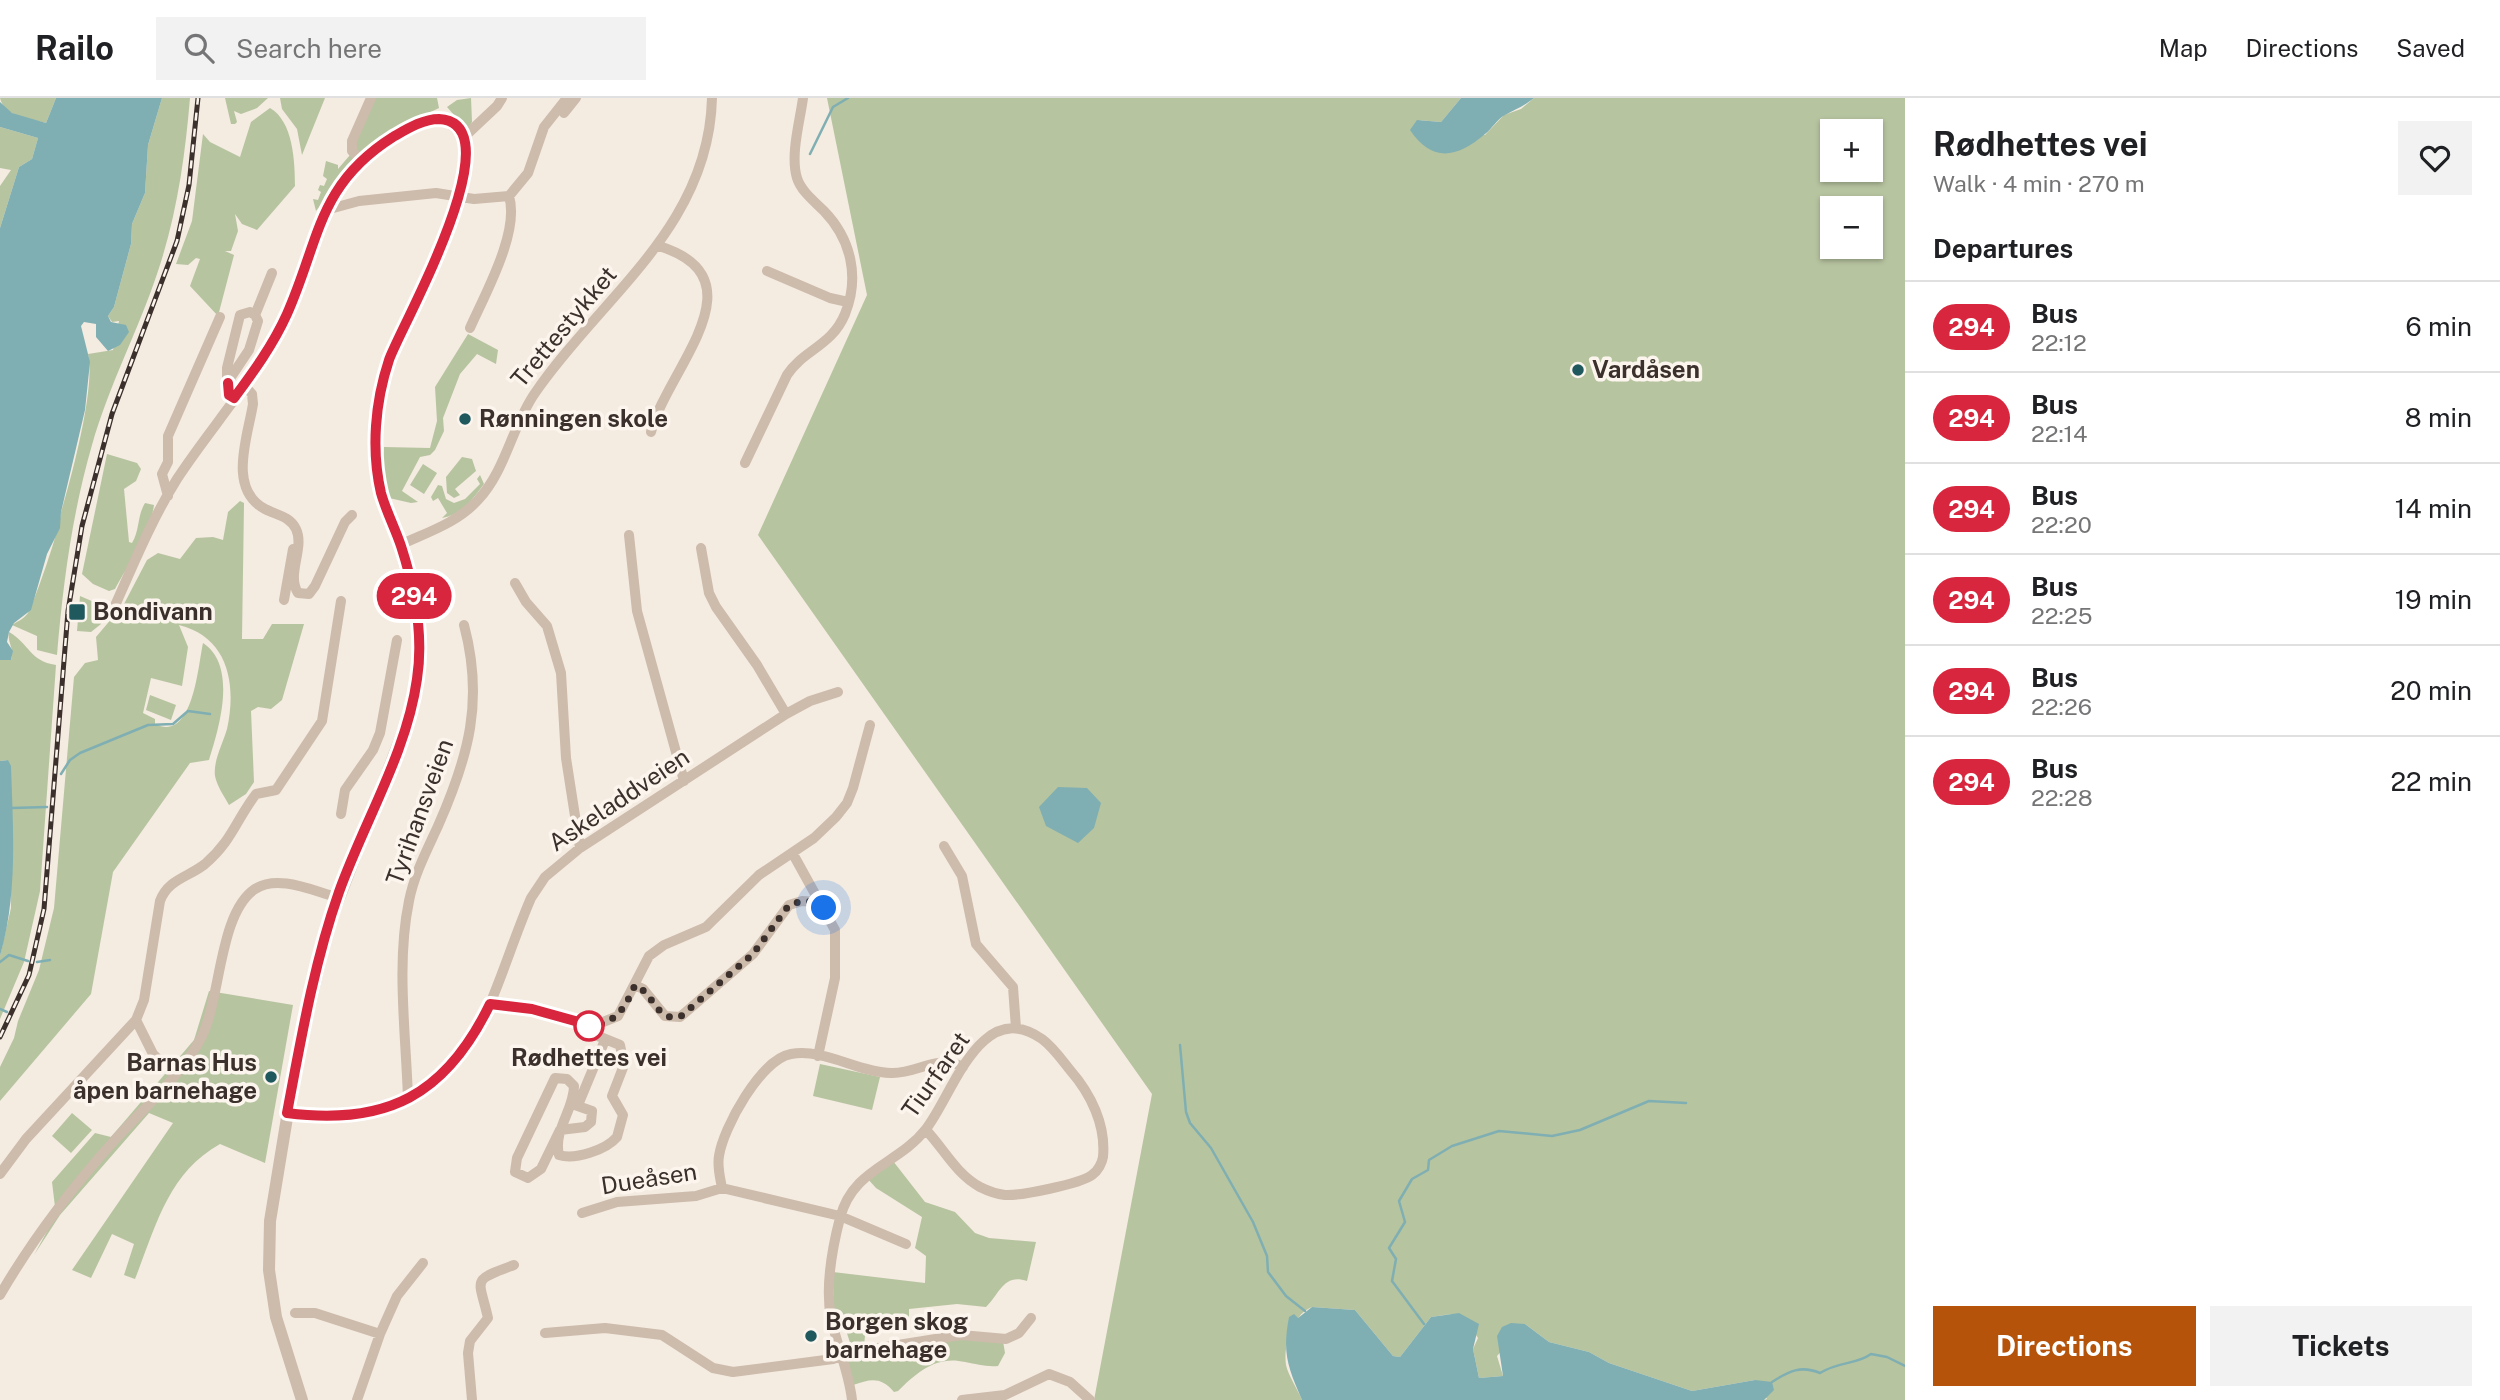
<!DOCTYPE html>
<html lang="en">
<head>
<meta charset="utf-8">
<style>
  body { margin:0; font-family:"Public Sans",sans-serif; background:#f2f2f2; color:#202124; height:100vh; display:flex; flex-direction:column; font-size:26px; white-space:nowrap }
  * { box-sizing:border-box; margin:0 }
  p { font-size:23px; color:#757577 }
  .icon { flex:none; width:38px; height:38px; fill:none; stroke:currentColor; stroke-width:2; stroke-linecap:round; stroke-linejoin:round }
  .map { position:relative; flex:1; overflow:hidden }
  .side { display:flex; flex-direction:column; background:#fff; width:595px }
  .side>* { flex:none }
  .badge { padding:0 14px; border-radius:23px; font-size:24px; line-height:46px }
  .fabs { position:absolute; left:1820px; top:21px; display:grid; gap:14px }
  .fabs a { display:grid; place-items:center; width:63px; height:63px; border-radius:0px; background:#fff; box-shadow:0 2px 5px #0004; font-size:35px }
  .you { position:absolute; width:35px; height:35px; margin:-18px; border:5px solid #fff; border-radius:50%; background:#1a73e8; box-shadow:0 0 0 10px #1a73e833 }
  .map>.badge { position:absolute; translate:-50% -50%; box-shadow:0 0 0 4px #fff }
  h2 { padding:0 28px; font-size:26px; line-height:63px }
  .round { display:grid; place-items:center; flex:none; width:74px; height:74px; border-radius:0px; background:#f2f2f2 }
  .head { display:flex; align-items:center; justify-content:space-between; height:119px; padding:0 28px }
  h1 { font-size:33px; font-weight:700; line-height:52px }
  .cta { display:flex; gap:14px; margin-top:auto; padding:14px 28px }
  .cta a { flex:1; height:80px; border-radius:0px; background:#b45309; color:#fff; font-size:28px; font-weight:700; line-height:80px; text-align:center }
  .cta a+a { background:#f2f2f2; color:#202124 }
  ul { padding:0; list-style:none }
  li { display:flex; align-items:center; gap:21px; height:91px; padding:0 28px; border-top:2px solid #e0e0e0 }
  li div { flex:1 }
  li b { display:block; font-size:26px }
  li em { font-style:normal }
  li .badge { min-width:77px; font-weight:700; text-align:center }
  header { display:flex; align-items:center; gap:42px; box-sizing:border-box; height:98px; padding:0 35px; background:#fff; border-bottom:2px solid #e0e0e0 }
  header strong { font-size:33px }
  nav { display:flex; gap:38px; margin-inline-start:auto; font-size:24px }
  .search { width:490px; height:63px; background:#f2f2f2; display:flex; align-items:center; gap:18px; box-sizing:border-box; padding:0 24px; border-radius:0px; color:#757577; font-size:26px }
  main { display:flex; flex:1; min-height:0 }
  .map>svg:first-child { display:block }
</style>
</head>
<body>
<header>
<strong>Railo</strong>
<div class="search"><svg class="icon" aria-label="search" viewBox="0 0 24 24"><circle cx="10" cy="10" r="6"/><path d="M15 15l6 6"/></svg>Search here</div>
<nav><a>Map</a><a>Directions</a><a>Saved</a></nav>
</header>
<main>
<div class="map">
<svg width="1905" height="1302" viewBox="0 0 1905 1302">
  <rect width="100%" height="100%" fill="#f4ebe1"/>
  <path fill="#b7c4a0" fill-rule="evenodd" d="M 0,0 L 56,0 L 46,25 C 30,21 4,19 0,0 Z
    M 162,0 L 190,0 C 185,59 177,116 158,173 C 139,231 109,287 92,347 C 72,416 63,486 57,557 L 37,552 L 37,538 L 12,527 C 18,523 26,520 29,513 C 37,497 60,430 61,414 C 71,381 96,288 88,256 L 113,252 L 119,223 L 112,224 L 108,218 L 114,209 L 131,146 L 132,126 L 145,95 L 148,47 Z
    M 225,0 L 268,0 L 257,10 L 241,16 L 234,13 L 237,24 L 235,26 L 231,26 Z
    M 280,0 L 325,0 L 302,57 L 297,31 L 282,11 Z
    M 372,0 L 437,0 L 439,10 L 397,30 L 362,55 L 356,53 L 355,45 Z
    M 471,0 L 472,24 L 467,32 L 447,9 L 457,2 Z
    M 827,0 L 1461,0 L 1441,24 L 1417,22 L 1485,37 L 1504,17 L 1521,11 L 1534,0 L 1905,0 L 1905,1302 L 1764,1302 L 1767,1301 L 1755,1282 L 1692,1293 L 1609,1265 L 1589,1254 L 1549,1244 L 1525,1226 L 1497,1258 L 1503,1278 L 1479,1280 L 1473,1251 L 1478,1240 C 1462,1213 1462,1214 1431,1219 L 1400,1259 L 1393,1258 L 1355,1212 L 1312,1209 C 1293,1216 1283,1248 1286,1267 C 1288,1277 1298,1292 1302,1302 L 1094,1302 L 1152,996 L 758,437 L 867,197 ZM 1832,33 L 1871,33 L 1871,72 L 1832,72 ZM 1832,110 L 1871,110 L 1871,149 L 1832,149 Z
    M 270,10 C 293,23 295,63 295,88 L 257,132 L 242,126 L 235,116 L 238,133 L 231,153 L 225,153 L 234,157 L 218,218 L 190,188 L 200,161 L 196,160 L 188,167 L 176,166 L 192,123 L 203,36 L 210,44 L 240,59 L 251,24 Z
    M 0,29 L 38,40 L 32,61 L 19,69 L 0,130 L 0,88 L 11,72 L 0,70 Z
    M 350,57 L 355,62 L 316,113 L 313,101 L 318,102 L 321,94 L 318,92 L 320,87 L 324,88 L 327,81 L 323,78 L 326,63 L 338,67 L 338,71 Z
    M 468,236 L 498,252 L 496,266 L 477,256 L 460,276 L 443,320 L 444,333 L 435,352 L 430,357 L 420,359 L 402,393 L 418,404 L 411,405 L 389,400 L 382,372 L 384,349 L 430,350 L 437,323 L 435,289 Z
    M 107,356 L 137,365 L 141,371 L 136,383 L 124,391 L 129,444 L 132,445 C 140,432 137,418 145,405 L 154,407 C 150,436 129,465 115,491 L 109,493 L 93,486 L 82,476 Z
    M 462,359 L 472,361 L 476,373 L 455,391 L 460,397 L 454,400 L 447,395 L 446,379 Z
    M 423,366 L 437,375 L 424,396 L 410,387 Z
    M 480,377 L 484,386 C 472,402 463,416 442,420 L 447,415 L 438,400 L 433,403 L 431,399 L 438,387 L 442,388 L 446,401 L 454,405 L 465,401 L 480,386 L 477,381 Z
    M 240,403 L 244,405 L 242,541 L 263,541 L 272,526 L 304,526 L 282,602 L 271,611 L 258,609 L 251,613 L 254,684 L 246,696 L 229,707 C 224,698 217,688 215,678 C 213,663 223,645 227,631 C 237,586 228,539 179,527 L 188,549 L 182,588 L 151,580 L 143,615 L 155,621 L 155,626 C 193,645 198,568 203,545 C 238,568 219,630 209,662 L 190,665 L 113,774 L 91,896 L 0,1003 L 0,969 L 14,940 L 18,923 L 39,872 L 54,810 L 74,579 L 85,565 L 98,562 L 96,539 L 124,506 L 147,462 L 158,455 L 180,461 L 196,440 L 213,439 L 223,442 L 228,414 Z
    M 80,498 L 94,504 L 104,513 L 101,526 L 91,534 L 77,533 Z
    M 9,534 C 30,546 29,563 56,567 L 40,793 L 24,864 L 0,921 L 0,858 L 11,810 L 8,662 L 0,663 L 0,562 L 11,562 C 15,551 7,545 9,534 Z
    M 150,597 L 176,607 L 171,622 L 146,612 Z
    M 209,893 L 293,907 L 265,1065 L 220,1046 C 168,1075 156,1128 135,1181 L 124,1177 L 134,1146 L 112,1136 L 91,1180 L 72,1172 L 173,1025 L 149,1015 L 60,1117 L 34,1157 L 56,1117 L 52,1084 L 95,1035 L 111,1039 L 194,942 Z
    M 820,966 L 880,979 L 872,1012 L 813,998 Z
    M 72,1015 L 92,1032 L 71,1055 L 52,1038 Z
    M 893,1063 L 925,1104 L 955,1114 L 975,1135 L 989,1140 L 1036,1144 L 1027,1183 C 1004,1175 1000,1195 986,1209 L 957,1206 L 909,1211 L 909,1224 L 883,1224 L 883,1230 L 866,1227 L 864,1248 L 851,1248 L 841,1216 L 834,1216 L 833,1174 L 925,1185 L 926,1158 L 915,1150 L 922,1119 L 876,1090 L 867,1080 Z
    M 956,1240 L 1003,1243 L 1005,1255 L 998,1268 C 985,1269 977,1266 965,1264 C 937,1257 917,1274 898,1293 L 894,1294 C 881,1278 870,1281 853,1287 L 847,1262 L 851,1257 Z"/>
  <path fill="#7fafb2" d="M 56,0 L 162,0 L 148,47 L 145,95 L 132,126 L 131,146 L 114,209 L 108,218 L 111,224 L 126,227 L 129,234 L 120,247 L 108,253 L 96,239 L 96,226 L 84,224 L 81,228 L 90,264 L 85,312 L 61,414 L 60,430 L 47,456 L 31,512 L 14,525 L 9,534 L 7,544 L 13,553 L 11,562 L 0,562 L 0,130 L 19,69 L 32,61 L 38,40 L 0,29 L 0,4 L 12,15 L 46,25 Z
    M 1461,0 L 1534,0 C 1524,8 1516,11 1505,17 C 1497,21 1492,31 1485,36 C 1457,60 1432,65 1410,32 L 1417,22 L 1441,24 Z
    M 8,662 L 11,668 C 13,732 18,795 0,858 L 0,663 Z
    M 1058,689 L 1087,690 L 1101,705 L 1094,730 L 1078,745 L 1046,728 L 1039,709 Z
    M 1312,1209 L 1355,1212 L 1393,1258 L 1400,1259 L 1431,1219 L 1459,1215 L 1479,1226 L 1473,1251 L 1479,1280 L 1503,1278 L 1497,1238 L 1502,1229 L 1511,1225 L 1525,1226 L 1549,1244 L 1589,1254 L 1609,1265 L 1692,1293 L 1755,1282 L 1772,1284 L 1774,1292 L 1764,1302 L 1302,1302 C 1288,1269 1282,1256 1289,1219 L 1294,1216 L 1298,1220 Z"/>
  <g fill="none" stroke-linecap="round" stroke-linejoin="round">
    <path stroke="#7fafb2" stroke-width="2.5" d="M 810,56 L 833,9 L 848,0
      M 61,676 L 70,662 L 80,655 L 148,627 L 173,626 L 188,613 L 210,616
      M 12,710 L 47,709
      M 0,864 L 9,857 L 28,863
      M 37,864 L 50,862
      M 0,911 L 7,914
      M 1180,947 L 1186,1014 L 1190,1025 L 1211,1050 L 1253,1124 L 1267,1158 L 1268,1174 L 1286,1198 L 1305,1213
      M 1424,1226 L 1392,1183 L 1396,1161 L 1389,1150 L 1405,1124 L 1399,1103 L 1412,1081 L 1428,1072 L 1429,1062 L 1452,1048 L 1499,1033 L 1552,1038 L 1580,1032 L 1649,1003 L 1686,1005
      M 1772,1284 C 1789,1273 1801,1267 1820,1275 C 1839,1263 1856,1267 1871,1256 L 1887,1259 L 1905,1268"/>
    <path stroke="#cdbbac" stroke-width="10" d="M 502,0 L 497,8 L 463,40 C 464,60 464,79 460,99 C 454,126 440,153 428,178 C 398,239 368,300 377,371 C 380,397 391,422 400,447 C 428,434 457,425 478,402 C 506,372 512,328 535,295 C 601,199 709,129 712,0
      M 564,15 L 576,0
      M 360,61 L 352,53 L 352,43 L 371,0
      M 326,112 L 359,103 L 436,95 L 474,101 L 509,98 L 528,75 L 544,29 L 567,0
      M 767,173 L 830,200 L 848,204
      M 470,230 C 485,196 520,134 509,98
      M 227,284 L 227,270 L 240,217 L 250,214 L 255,217
      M 227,285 L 249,252 L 258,223 L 255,217 L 272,175
      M 244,287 L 252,296 L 253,306 C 248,338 227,391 265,411 C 276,417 290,418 296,431 C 305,450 286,476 298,495 L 309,496 L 315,488 L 345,424 L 352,417
      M 651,334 C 666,272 765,181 659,148
      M 745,365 L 787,277 C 803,252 832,248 845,216 C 860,179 851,141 824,113 C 814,103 801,93 797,80 C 790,57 800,23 803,0
      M 168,398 L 162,376 L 168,364 L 168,338 L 220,219
      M 629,437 L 637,513 L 684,683
      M 701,450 L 709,495 L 716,509 L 757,567 L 786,616
      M 515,485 L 526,504 L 547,528 L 561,575 L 566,660 L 580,750
      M 284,502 L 293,451
      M 114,510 C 133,467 152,421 177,381 C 207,335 244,294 271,246 C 318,165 313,69 415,28 C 437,19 450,20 463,40
      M 341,716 L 345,692 L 373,652 L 380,635 L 397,542
      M 944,748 L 962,778 L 976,846 L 1013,889 L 1016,930
      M 793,756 L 835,832 L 835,880 L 818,958
      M 635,887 L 643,891 L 665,918 L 680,919 L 753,856 L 789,807 L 802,803 L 818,804
      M 490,906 L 532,911 L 593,928 L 618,918 L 649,858 L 664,847 L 706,829 L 759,777 L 814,740 L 836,719 L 847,705 L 853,690 L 870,627
      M 136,922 L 153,956 L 174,977
      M 408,1001 C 406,936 396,866 409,803 C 414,777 427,752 438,728 C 469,658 484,602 464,527
      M 578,1007 L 605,942
      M 287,1015 C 358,1025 436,1006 474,939 C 498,895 511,846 531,800 L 545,779 L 580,750 L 786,616 L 810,603 L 838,594
      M 560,1032 L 541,1071 L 528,1080 L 515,1074 L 517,1060 L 555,980 L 567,981 L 574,988 C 574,1012 553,1032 559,1057 C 575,1062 606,1052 617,1039 L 623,1017 L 612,998 L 624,967 L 620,947 L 593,936
      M 560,1032 L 585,1029 L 591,1024 L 592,1013 L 572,1006
      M 0,1076 L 26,1041 L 136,922 L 144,902 L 160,803 C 168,781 189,779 205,766 C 232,743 236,722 256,696 L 276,692 L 322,623 L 341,503
      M 722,1090 C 720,1079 717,1068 719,1058 C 723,1030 761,961 791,956 C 824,950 857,974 891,975 C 918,976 936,956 963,969
      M 582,1115 L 617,1104 L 696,1098 L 722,1090 L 840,1118 L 906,1146
      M 0,1197 C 32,1142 70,1092 113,1044 C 141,1013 184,975 202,938 C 221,899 219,815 255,791 C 278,776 313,793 337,799
      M 295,1215 L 315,1215 L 380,1236 L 397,1198 L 423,1165
      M 545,1235 L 605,1230 L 662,1237 L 713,1270 L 733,1274 L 833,1261 L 854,1254 L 961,1237 L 1006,1241 L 1019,1235 L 1031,1220
      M 357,1302 L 380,1236
      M 472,1302 L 468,1255 L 470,1243 L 488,1220 C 479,1180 470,1183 514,1167
      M 852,1302 C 849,1274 837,1248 831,1220 C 825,1189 832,1151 840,1120 C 853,1070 898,1067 926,1031 C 953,997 980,898 1042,941 C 1053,949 1062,962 1070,972 C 1091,996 1106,1027 1103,1059 C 1102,1065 1098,1073 1092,1077 C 1080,1086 1020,1098 1005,1097 C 996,1096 988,1093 980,1089 C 956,1076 944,1051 926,1032
      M 962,1302 L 1005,1297 L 1049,1276 L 1070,1284 L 1090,1302"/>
    <path stroke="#cdbbac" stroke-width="12" d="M 302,1302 L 276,1219 L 269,1172 L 270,1123 L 295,971 L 328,829 L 409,618 L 417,580 L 419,527 L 400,447"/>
    <defs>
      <path id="rail" d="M 0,939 L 29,877 L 44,811 L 68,513 L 82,428 L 112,316 L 177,143 L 189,87 L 198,0"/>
    </defs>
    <use href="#rail" stroke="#3b302b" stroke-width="5"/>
    <use href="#rail" stroke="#fbf5ee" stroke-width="2.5" stroke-dasharray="8" stroke-linecap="butt"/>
  </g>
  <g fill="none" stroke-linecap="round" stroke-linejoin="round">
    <defs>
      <path id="line" d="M 228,285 L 229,297 L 234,300 C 254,273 273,247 287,216 C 320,142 317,87 393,39 C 407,31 423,21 439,21 C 518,25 399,232 389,262 C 375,304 371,352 381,395 C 386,413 395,430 401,448 C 415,491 424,536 417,581 C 407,654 364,724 339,794 C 314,865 301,941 287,1015 C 387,1028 446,997 490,906 L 532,911 L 593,928"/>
    </defs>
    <use href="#line" stroke="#fff" stroke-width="16"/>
    <use href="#line" stroke="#d7263d" stroke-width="10"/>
    <path stroke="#3b302b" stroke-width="7" stroke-dasharray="0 12.6" d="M 589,928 C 616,926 625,910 635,887 C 654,895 656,924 680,919 L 753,856 L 789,807 L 802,803 L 818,804 L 824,810"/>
  </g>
  <g fill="#1f595e" stroke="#fbf5ee" stroke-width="2.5">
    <circle cx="1578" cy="272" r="7"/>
    <circle cx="465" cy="321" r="7"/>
    <rect x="68" y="505" width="18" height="18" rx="3.5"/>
    <circle cx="271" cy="979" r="7"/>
    <circle cx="811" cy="1238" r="7"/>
  </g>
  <circle fill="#fff" stroke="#d7263d" stroke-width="3.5" cx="589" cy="928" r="14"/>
  <g text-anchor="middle" stroke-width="7" stroke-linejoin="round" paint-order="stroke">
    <g font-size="24" fill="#3b302b" stroke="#fbf5ee">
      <text transform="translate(564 229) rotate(-50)" y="8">Trettestykket</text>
      <text transform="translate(619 702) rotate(-34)" y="8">Askeladdveien</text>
      <text transform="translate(420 714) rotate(-70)" y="8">Tyrihansveien</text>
      <text transform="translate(936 977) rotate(-55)" y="8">Tiurfaret</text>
      <text transform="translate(649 1081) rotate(-9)" y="8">Dueåsen</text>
    </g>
    <g font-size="24" font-weight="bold" fill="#3b302b" stroke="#fbf5ee" text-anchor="start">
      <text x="1592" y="280">Vardåsen</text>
      <text x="479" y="329">Rønningen skole</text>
      <text x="93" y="522">Bondivann</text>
      <text x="257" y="973" text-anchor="end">Barnas Hus<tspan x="257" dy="28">åpen barnehage</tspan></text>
      <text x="825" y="1232">Borgen skog<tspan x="825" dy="28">barnehage</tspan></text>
    </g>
    <g font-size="24" font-weight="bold" fill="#3b302b" stroke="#fbf5ee">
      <text x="589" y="968">Rødhettes vei</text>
    </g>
  </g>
</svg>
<div class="fabs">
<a>+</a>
<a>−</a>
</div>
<div class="you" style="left:824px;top:810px"></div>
<b class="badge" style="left:414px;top:498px;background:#d7263d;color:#fff">294</b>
</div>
<section class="side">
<div class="head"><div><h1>Rødhettes vei</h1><p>Walk · 4 min · 270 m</p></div><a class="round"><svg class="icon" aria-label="heart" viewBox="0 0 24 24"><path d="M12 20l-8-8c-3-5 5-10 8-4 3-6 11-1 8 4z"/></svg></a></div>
<h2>Departures</h2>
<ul>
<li><span class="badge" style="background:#d7263d;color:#fff">294</span><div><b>Bus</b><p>22:12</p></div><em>6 min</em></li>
<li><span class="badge" style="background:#d7263d;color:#fff">294</span><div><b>Bus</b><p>22:14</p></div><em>8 min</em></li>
<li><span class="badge" style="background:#d7263d;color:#fff">294</span><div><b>Bus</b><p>22:20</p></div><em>14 min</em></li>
<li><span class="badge" style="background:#d7263d;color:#fff">294</span><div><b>Bus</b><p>22:25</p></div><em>19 min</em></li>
<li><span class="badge" style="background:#d7263d;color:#fff">294</span><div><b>Bus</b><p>22:26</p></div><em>20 min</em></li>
<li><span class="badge" style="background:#d7263d;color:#fff">294</span><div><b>Bus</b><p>22:28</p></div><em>22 min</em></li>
</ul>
<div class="cta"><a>Directions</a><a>Tickets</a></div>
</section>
</main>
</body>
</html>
